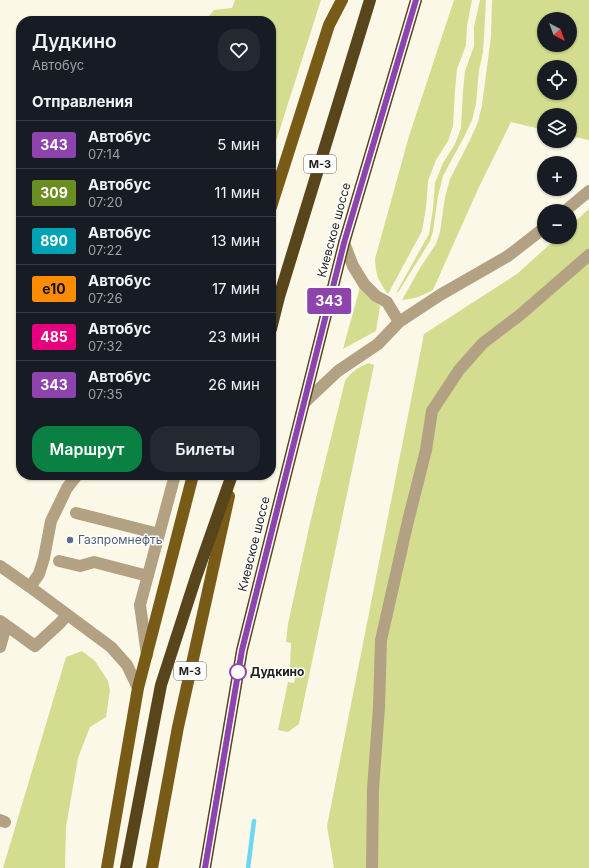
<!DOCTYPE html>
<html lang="ru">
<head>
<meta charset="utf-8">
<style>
  body { margin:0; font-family:Inter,sans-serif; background:#242831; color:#f1f3f6; height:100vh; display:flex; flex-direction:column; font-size:15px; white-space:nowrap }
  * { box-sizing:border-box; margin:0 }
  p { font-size:13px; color:#9ea1a6 }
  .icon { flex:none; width:22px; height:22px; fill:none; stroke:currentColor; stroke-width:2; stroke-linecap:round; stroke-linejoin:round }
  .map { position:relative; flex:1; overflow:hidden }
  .drawer { position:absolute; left:16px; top:16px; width:260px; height:464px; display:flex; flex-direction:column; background:#171b24; border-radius:16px; box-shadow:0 1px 3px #0004 }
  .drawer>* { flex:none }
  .badge { padding:0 8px; border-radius:3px; font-size:14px; line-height:26px }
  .needle { width:26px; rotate:139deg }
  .controls { position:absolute; left:537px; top:12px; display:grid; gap:8px }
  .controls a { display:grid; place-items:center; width:40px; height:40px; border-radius:50%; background:#171b24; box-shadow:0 1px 3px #0004; font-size:20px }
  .map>.badge { position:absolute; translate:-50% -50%; box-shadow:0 0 0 2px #fff }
  h2 { padding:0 16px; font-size:15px; line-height:36px }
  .round { display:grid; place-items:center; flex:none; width:42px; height:42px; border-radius:16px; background:#242831 }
  .head { display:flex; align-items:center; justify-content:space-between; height:68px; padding:0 16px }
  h1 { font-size:19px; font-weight:600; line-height:30px }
  .action { display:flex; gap:8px; margin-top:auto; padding:8px 16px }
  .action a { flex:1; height:46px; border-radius:16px; background:#0b8043; color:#fff; font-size:16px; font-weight:600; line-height:46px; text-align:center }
  .action a+a { background:#242831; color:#f1f3f6 }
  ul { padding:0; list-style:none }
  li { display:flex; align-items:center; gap:12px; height:48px; padding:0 16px; border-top:1px solid #363941 }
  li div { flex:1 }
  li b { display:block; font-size:15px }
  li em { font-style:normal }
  li .badge { min-width:44px; font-weight:700; text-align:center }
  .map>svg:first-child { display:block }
</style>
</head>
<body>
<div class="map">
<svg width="589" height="868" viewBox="0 0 589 868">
  <rect width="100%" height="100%" fill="#fcf8e8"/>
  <path fill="#d3dc8f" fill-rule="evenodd" d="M 235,0 L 321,0 L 271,157 L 271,21 L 205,21 L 214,10 L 232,8 Z
    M 454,0 L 472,0 L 467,26 L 466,45 L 457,69 L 455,90 L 453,126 L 448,141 L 436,160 L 428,181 L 426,208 L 422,231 L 388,294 C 378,280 376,276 375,259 L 409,136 Z
    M 480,0 L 486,0 L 484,37 L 483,52 L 479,70 L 476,104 L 472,120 L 464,137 L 443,176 L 438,196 L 433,231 L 430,241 L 399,291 L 396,293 L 429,234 L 433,209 L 435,183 L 443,163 L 455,144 L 461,128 L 463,91 L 465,71 L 474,46 L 474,27 Z
    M 492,0 L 589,0 L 589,140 L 570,136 L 570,115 L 544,115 L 544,130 L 511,122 L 479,187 L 433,290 C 422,296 414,299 402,300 L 420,268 L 436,244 L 440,232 L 445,197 L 450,179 L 470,140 L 478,122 L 482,105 L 489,52 L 491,37 ZM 544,19 L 570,19 L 570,45 L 544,45 ZM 544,67 L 570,67 L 570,93 L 544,93 Z
    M 589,209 L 589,868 L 334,868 L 327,826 L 424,334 L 517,274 L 558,237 L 570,237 L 570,226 Z
    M 360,287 L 380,306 L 376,331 L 343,349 Z
    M 369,363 L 374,365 L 299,724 L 288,732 L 278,730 L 288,682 L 294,683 L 297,670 L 290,668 L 291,643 L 286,642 L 288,624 L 310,523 L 345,381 C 351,372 358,367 369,363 Z
    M 82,651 L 95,661 L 108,681 L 110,690 L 106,717 L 90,727 L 78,758 L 66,827 L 65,868 L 3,868 L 66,657 Z"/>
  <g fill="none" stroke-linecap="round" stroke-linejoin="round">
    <path stroke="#6bd8f1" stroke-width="4.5" d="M 248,868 L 254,821"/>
    <path stroke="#b2a283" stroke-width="12" d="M 565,211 L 589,191
      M 344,243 L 353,266 L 364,284 L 376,296 L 387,302 L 399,322
      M 304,403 L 338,371 L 378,344 L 399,322 L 440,295 L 508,256 L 544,228
      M 76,513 L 159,534
      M 59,561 L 80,566 L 94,562 L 148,576
      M 0,566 L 30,587 L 111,647 L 127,665 L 138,688
      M 30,587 L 39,574 L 44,558 L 51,521 L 67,488 L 77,475
      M 0,621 L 35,646 L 60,623 L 67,615
      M 0,647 L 6,626
      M 147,655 L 140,605 L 175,475
      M 0,820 L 5,822
      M 372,868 L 373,789 L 379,707 L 381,640 L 408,521 L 426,450 L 432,411 L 459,370 L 483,343 L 520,315 L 589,255"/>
    <path stroke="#775b17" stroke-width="12" d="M 271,207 L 329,25 L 342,0
      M 107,868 L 138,688 L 193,475
      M 152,868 L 178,727 L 229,496"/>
    <path stroke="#58451c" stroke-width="12" d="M 271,329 L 279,297 L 370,0
      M 126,868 L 161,685 L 196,577 L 232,475
      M 205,868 L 242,650 L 344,243 L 416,0"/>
  </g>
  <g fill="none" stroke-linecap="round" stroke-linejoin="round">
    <defs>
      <path id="line" d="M 205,868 L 242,650 L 344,243 L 416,0"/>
    </defs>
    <use href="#line" stroke="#fff" stroke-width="9"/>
    <use href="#line" stroke="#8e44ad" stroke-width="6"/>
  </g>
  <circle fill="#5c6f8a" stroke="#fff" stroke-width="1.5" cx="70" cy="540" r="4"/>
  <circle fill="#fff" stroke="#8e44ad" stroke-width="2" cx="238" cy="672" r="8"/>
  <g text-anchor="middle" stroke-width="3" stroke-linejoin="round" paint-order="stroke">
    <g fill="#fff" stroke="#64645f" stroke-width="1">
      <rect x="304" y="155" width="32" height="18" rx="3"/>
      <rect x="174" y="662" width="32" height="18" rx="3"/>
    </g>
    <g font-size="11" font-weight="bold" fill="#22211b">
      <text x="320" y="168">М-3</text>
      <text x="190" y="675">М-3</text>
    </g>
    <g font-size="12" fill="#22211b" stroke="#fff">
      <text transform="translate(334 230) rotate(-75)" y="4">Киевское шоссе</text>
      <text transform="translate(254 544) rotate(-76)" y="4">Киевское шоссе</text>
    </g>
    <g font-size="12" fill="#4e5e75" stroke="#fff" text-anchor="start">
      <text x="78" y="544">Газпромнефть</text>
    </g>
    <g font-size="12" font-weight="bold" fill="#22211b" stroke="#fff" text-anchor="start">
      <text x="250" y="676">Дудкино</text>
    </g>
  </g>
</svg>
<div class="controls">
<a><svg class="needle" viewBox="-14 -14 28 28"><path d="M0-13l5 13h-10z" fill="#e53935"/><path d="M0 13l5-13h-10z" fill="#9ea1a6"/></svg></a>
<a><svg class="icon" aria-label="locate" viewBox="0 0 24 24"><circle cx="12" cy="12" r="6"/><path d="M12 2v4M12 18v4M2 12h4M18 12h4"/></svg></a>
<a><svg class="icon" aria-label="layers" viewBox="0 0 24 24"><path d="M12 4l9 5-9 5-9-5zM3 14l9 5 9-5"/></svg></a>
<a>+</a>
<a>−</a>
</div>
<b class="badge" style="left:329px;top:301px;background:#8e44ad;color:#fff">343</b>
<section class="drawer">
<div class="head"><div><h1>Дудкино</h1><p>Автобус</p></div><a class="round"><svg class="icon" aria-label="heart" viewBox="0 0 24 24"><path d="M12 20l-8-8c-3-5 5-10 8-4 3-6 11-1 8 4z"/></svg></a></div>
<h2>Отправления</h2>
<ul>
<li><span class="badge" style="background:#8e44ad;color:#fff">343</span><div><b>Автобус</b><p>07:14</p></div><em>5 мин</em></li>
<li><span class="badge" style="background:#6b8e23;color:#fff">309</span><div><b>Автобус</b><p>07:20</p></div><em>11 мин</em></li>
<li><span class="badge" style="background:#00a3b4;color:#fff">890</span><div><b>Автобус</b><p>07:22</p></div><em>13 мин</em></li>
<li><span class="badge" style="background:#ff8b00;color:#111">е10</span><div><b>Автобус</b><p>07:26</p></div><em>17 мин</em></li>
<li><span class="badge" style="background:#e6007e;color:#fff">485</span><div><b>Автобус</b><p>07:32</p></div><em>23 мин</em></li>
<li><span class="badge" style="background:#8e44ad;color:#fff">343</span><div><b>Автобус</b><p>07:35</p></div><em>26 мин</em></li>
</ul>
<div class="action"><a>Маршрут</a><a>Билеты</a></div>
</section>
</div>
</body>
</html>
